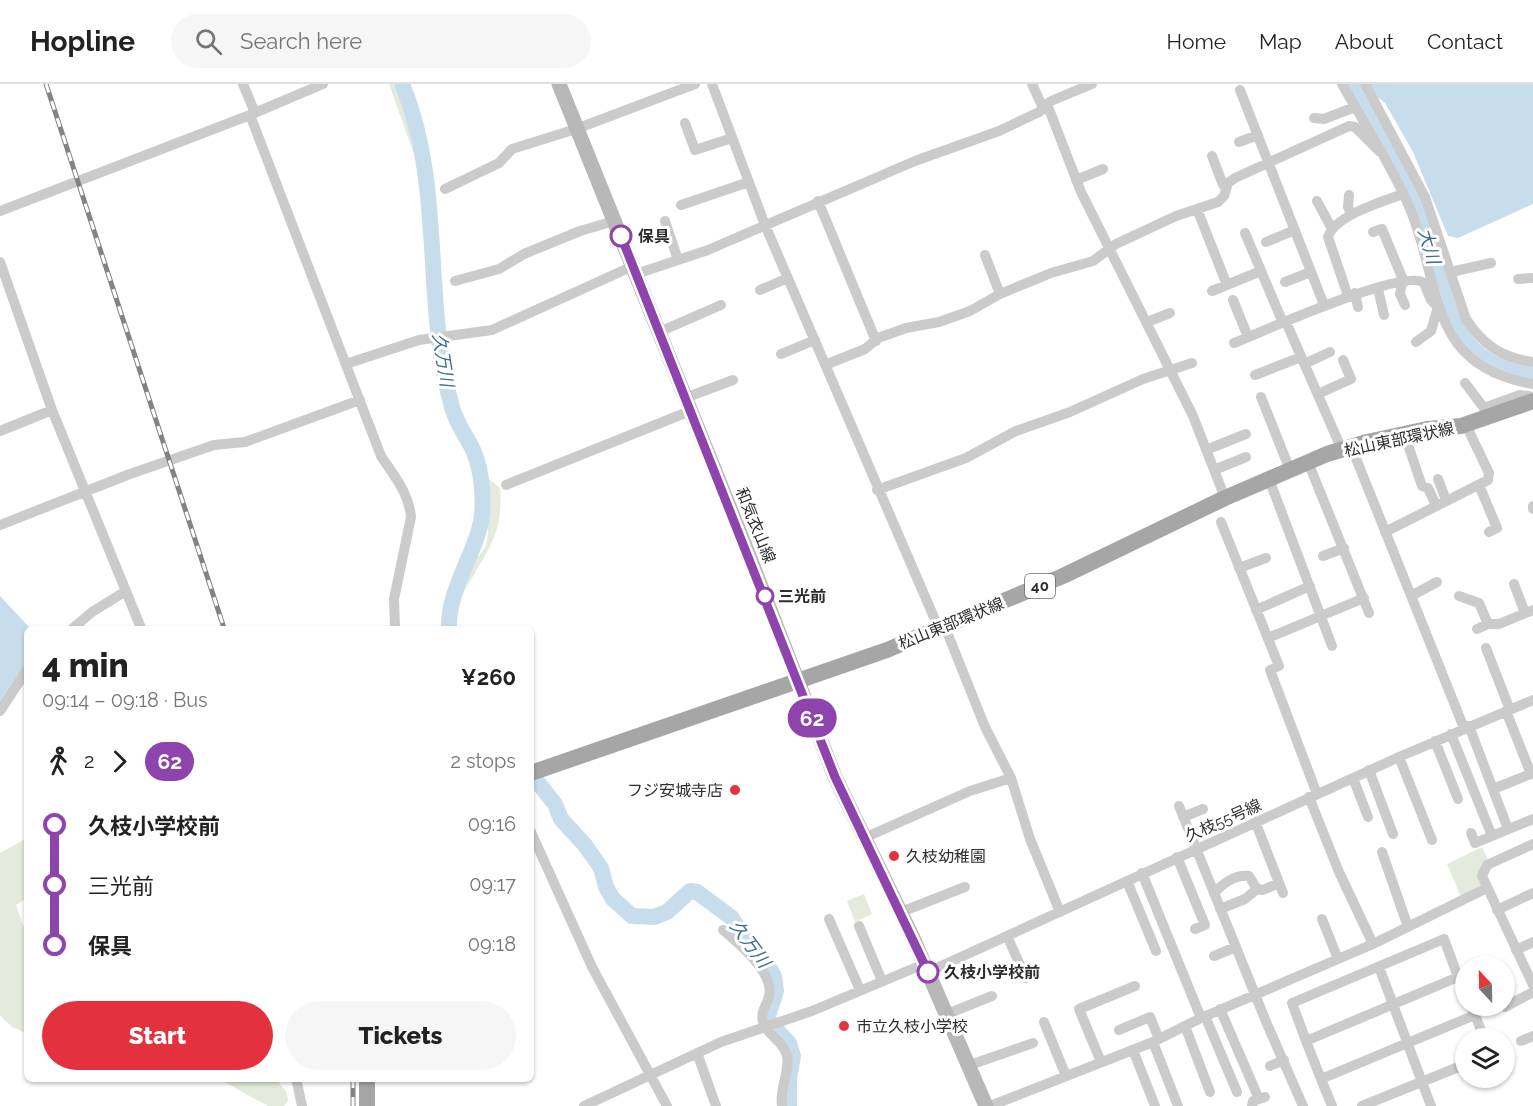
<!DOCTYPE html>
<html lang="en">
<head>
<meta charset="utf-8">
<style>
  body { margin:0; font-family:Raleway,"Noto Sans JP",sans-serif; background:#f6f6f6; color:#222; height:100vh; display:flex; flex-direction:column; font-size:22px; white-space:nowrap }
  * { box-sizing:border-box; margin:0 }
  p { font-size:20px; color:#767676 }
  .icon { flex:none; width:33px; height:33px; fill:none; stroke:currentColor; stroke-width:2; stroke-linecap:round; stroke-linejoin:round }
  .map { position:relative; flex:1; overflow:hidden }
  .side { position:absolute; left:24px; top:542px; width:510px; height:456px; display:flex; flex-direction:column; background:#fff; border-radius:9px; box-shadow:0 2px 4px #0004 }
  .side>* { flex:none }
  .badge { padding:0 12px; border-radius:20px; font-size:21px; line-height:39px }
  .needle { width:39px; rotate:338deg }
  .fabs { position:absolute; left:1455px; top:872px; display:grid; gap:12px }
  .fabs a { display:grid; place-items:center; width:60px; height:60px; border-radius:50%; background:#fff; box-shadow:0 2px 4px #0004; font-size:30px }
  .map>.badge { position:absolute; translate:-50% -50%; box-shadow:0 0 0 3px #fff }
  .legs { display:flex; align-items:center; gap:9px; height:66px; padding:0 18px; font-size:20px }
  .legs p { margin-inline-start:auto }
  .summary { display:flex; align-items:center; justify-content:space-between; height:102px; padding:0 18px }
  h1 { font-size:33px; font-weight:800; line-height:45px }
  .button { display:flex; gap:12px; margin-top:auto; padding:12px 18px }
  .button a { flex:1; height:69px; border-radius:36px; background:#e3323d; color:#fff; font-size:24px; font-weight:800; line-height:69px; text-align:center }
  .button a+a { background:#f6f6f6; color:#222 }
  ul { padding:0 18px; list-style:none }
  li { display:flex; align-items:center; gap:21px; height:60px; font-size:22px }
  li i { display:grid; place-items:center; width:9px; height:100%; margin:0 8px; background:currentColor }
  li i::after { content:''; width:15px; height:15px; margin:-8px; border:4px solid; border-radius:50%; background:#fff }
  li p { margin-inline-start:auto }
  li:first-child i { background:linear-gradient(#0000 50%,currentColor 0) }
  li:last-child i { background:linear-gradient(currentColor 50%,#0000 0) }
  header { display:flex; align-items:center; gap:36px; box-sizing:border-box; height:84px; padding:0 30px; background:#fff; border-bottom:2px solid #e0e0e0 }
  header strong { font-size:28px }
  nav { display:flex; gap:33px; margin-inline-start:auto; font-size:21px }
  .search { width:420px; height:54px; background:#f6f6f6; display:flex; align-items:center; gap:15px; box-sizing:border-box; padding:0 21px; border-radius:33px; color:#767676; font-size:22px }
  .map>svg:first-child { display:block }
</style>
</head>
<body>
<header>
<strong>Hopline</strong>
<div class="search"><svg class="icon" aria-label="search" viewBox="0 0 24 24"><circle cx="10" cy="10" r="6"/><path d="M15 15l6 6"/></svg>Search here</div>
<nav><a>Home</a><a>Map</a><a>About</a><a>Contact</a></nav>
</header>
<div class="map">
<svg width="1533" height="1022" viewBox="0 0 1533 1022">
  <rect width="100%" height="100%" fill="#fff"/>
  <path fill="#e4ebdc" d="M 389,0 L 393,0 L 406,29 L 414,70 Z
    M 489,395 L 500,404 C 504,452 485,468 465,507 L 473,480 L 486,462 L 488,449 L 486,435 L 491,422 Z
    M 27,754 L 27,814 L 16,821 L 24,844 L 27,845 L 27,949 L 12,943 L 0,931 L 0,769 Z
    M 1482,763 L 1489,778 L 1484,802 L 1461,813 L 1447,780 Z
    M 864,810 L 872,830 L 855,838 L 847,817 Z
    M 219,995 L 276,995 L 287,1009 L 288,1017 L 284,1022 L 268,1022 Z"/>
  <path fill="#c8ddeb" d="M 1369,0 L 1533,0 L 1533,120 L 1458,154 L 1448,152 L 1413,68 L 1385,19 L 1374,10 Z
    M 0,512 L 30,544 L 27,544 L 27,580 L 0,620 Z"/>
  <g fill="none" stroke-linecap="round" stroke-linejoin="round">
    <path stroke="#c8ddeb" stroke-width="16" d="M 402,0 C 445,103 422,217 452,323 C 456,338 463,347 470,360 C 481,379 484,409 482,431 C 477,469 448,504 449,544
      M 1353,0 C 1376,39 1400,79 1418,121 C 1448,191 1435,279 1533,291
      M 531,690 L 555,720 L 561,735 L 585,761 L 601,784 L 606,803 L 613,815 L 632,832 L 654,833 L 667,828 L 690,807 L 697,808 L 732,834 L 751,866 L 765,877 L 774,892 L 776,907 L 768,932 L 769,938 L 789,959 L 793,972 L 789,995 L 789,1022"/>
    <path stroke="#cbcbcb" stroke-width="10" d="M 243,0 L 255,29
      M 712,0 L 765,141 L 939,545
      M 1032,0 L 1043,24
      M 1342,0 C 1364,39 1390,79 1408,120 C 1443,199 1424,282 1533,300
      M 1365,0 L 1425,113 L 1466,235 C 1483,261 1502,274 1533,278
      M 1240,6 L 1324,221
      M 1047,20 L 1081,108 L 1193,332 L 1225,414
      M 250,31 L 381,372 C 394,392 409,409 411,433 L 394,515 L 395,544
      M 1314,34 L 1324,35 L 1355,23
      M 685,39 L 695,66 L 732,54
      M 1239,58 L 1258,51
      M 1212,72 L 1223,101 L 1226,102
      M 1076,96 L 1103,85
      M 445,105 L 499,79 L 512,65 L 576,45 L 695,0
      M 1349,111 L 1348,123 L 1351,131
      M 818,117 L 876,257
      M 1317,117 L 1332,145
      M 681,121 L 749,98
      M 1197,125 L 1227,201
      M 0,127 L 250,31 L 323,0
      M 665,137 L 678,176
      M 1373,148 L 1382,145 L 1404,198
      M 1245,149 L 1283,239
      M 1266,158 L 1295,146
      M 985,171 L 1000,210
      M 0,178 L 52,326 L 141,544
      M 1451,188 L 1491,179
      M 636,190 L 708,166 L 915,77 L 999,47 L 1039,28 L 1051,17 L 1092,0
      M 1518,195 L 1533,194
      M 455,197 L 499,185 L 524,170 L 580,147 L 614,137
      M 1285,198 L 1311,188
      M 1402,198 L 1400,210 L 1405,221
      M 1378,205 L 1384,231
      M 760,206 L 788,194
      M 1212,207 L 1261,187
      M 1355,209 L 1358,223
      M 1348,212 L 1328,153 C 1334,132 1383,117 1403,110
      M 1233,216 L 1248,253
      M 1147,238 L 1170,229
      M 1286,238 L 1342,366
      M 659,248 L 721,221
      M 1234,259 C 1262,248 1405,183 1424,199 L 1431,216 L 1438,223 L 1431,247 L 1416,258
      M 781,270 L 815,256
      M 346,280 L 419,256 L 492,246 L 633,182
      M 1304,280 L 1330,268
      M 825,281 L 865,265 L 878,254 L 906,244 L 939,238 L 970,227 L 1000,210 L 1051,189 L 1093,177 L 1116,160 L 1176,132 L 1218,118 L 1224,112 L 1228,99 L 1235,94 L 1349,42 L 1355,43 L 1380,68
      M 1255,291 L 1301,273
      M 1465,299 L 1484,324 L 1520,311 L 1529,312 L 1533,315
      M 1318,310 L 1351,295 L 1343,276
      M 1261,313 L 1290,386
      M 685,314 L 733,296
      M 0,347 L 52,326
      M 1351,362 L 1464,644
      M 1409,364 L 1422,402 L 1428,404 L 1436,421
      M 1206,366 L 1246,350
      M 1308,378 L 1369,529
      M 1214,386 L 1246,373
      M 1269,395 L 1332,562
      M 1438,395 L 1446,416
      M 506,401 L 690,327
      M 1479,401 L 1497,444 L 1489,448
      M 877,406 L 966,374 L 1016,347 L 1070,328 L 1143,295 L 1192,279
      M 1533,422 L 1533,425
      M 1221,438 L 1279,582 L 1270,586 L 1317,710
      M 0,441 L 130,390 L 214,361 L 245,358 L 360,316
      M 1385,448 L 1488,396 L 1489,389 L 1466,341
      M 1323,472 L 1344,464
      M 1239,484 L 1266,474
      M 1514,500 L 1525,529
      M 1411,512 L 1437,498
      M 1459,512 L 1479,519 L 1488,540
      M 1256,526 L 1310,502
      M 945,543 L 985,643 L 1011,694 L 1030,755 L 1060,828
      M 73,544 L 92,528 L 126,507
      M 1477,545 L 1488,540 L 1499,540 L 1533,526
      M 1268,554 L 1364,514
      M 1486,564 L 1510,626
      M 0,627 L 27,586
      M 1506,627 L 1531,690
      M 1469,642 L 1508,745
      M 1451,650 L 1492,752
      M 1435,657 L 1458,715
      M 1399,673 L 1432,756
      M 1369,686 L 1393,750
      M 1353,694 L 1368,733
      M 1493,705 L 1533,689
      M 1309,713 L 1339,788 L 1373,860
      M 1179,722 L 1267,940 L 1303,1022
      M 1183,733 L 1203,725
      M 1255,737 L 1283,809
      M 531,748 L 592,883 L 667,1022
      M 1471,749 L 1475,759 L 1533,735
      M 864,754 L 970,707 L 1011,694
      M 1533,760 L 1487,781 L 1482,792 L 1533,901
      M 1382,768 L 1408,843
      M 1177,773 L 1205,841 L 1195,845
      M 1142,789 L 1201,934
      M 1127,797 L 1156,867
      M 1214,810 C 1221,800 1236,790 1249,792 L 1257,805 L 1263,806 L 1279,799
      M 1220,825 L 1245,815 L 1257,805
      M 1497,826 L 1533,809
      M 901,828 L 965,803
      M 829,835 L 860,906
      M 1322,835 L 1338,875
      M 859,842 L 882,897
      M 723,846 C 739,859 775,890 769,912 C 767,922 760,927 763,938 C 767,952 784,957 787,972 C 790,988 779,1005 782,1022
      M 1007,852 L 1026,894
      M 1444,855 L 1458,893 L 1306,957 L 1292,919 Z
      M 1516,866 L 1533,858
      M 1214,872 L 1236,863
      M 1379,883 L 1431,1022
      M 928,888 L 1399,673 L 1533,616
      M 1458,893 L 1466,910
      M 1505,923 L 1533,908
      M 1220,925 L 1259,1015
      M 947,930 L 992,912
      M 1475,931 L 1484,954
      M 1205,932 L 1237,1008
      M 1044,938 L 1066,992
      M 1185,942 L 1210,1008
      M 1119,946 L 1150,933 L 1159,955
      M 1306,957 L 1321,995 L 1475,931 L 1470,921
      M 1521,957 L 1533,952
      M 1153,958 L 1178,1022
      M 1133,966 L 1155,1022
      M 697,969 L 716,1022
      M 1101,978 L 1079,925 L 1135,902
      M 970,981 L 1033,959
      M 1270,982 L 1284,976
      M 296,994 L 302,1022
      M 1321,995 L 1332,1022
      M 584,1022 L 721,958 L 812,927 L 924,880
      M 990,1022 L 1153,958 L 1201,934 L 1373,860 L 1487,804
      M 1252,1022 L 1253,1017 L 1265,1013
      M 1362,1022 L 1466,980"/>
    <path stroke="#b8b8b8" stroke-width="15" d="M 559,0 L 746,464 L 835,693 L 913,854 L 986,1022"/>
    <path stroke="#a6a6a6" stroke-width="16" d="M 531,689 L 887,566 L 1063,492 L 1225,414 L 1327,370 L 1367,358 L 1427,345 L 1461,342 L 1533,317
      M 367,994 L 367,1022"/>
    <defs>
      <path id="rail" d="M 46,0 L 224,544
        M 353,1022 L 353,994"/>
    </defs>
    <use href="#rail" stroke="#838383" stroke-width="5"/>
    <use href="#rail" stroke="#fff" stroke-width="3" stroke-dasharray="9" stroke-linecap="butt"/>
  </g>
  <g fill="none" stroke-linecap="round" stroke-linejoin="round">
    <defs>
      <path id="line-1" d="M 621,152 L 835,693 L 928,888"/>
    </defs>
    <use href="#line-1" stroke="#fff" stroke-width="14"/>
    <use href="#line-1" stroke="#8e44ad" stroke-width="9"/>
  </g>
  <g fill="#fff" stroke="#8e44ad" stroke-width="3">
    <circle cx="621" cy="152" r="10"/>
    <circle cx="765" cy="512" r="8"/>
    <circle cx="928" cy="888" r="10"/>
  </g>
  <g fill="#e3323d" stroke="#fff" stroke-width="2">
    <circle cx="735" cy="706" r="6"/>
    <circle cx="894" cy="772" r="6"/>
    <circle cx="844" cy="942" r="6"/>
  </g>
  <g text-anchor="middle" stroke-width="6" stroke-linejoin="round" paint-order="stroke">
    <rect fill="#fff" stroke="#6d6d6d" stroke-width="1.5" x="1025" y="490" width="30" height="24" rx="4.5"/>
    <g font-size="15" font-weight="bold" fill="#2e2e2e">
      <text x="1040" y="507">40</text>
    </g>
    <g font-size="16" font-weight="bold" fill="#2e2e2e" stroke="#fff" text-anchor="start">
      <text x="638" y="158">保具</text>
      <text x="778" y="518">三光前</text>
      <text x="944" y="894">久枝小学校前</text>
    </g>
    <g font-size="16" fill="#2e2e2e" stroke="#fff">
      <text transform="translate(1399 355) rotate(-12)" y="6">松山東部環状線</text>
      <text transform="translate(756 441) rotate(68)" y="6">和気衣山線</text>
      <text transform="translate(951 539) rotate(-22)" y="6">松山東部環状線</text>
      <text transform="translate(1223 736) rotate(-24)" y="6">久枝55号線</text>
    </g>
    <g font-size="16" fill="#2e2e2e" stroke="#fff" text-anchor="start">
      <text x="723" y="712" text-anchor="end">フジ安城寺店</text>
      <text x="906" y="778">久枝幼稚園</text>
      <text x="856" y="948">市立久枝小学校</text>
    </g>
    <g font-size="18" font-style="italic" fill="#3d6e8f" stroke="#fff">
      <text transform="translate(1429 162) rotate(74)" y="6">大川</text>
      <text transform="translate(443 276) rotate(81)" y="6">久万川</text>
      <text transform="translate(750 860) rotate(53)" y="6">久万川</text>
    </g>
  </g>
</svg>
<div class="fabs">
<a><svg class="needle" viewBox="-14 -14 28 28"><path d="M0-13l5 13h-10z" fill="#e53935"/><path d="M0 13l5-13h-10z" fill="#767676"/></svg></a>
<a><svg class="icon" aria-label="layers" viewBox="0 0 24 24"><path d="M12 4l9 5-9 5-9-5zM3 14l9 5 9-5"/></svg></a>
</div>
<b class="badge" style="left:812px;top:634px;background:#8e44ad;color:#fff">62</b>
<section class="side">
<div class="summary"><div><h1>4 min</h1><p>09:14 – 09:18 · Bus</p></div><b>¥260</b></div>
<div class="legs"><svg class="icon" aria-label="walk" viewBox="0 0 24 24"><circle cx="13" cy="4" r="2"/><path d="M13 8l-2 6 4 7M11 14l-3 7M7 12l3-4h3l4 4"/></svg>2<svg class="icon" aria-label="forward" viewBox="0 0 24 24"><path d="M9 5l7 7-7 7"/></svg><b class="badge" style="background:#8e44ad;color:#fff">62</b><p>2 stops</p></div>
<ul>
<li><i style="color:#8e44ad"></i><b>久枝小学校前</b><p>09:16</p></li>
<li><i style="color:#8e44ad"></i><span>三光前</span><p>09:17</p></li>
<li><i style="color:#8e44ad"></i><b>保具</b><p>09:18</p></li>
</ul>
<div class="button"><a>Start</a><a>Tickets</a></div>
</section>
</div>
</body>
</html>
